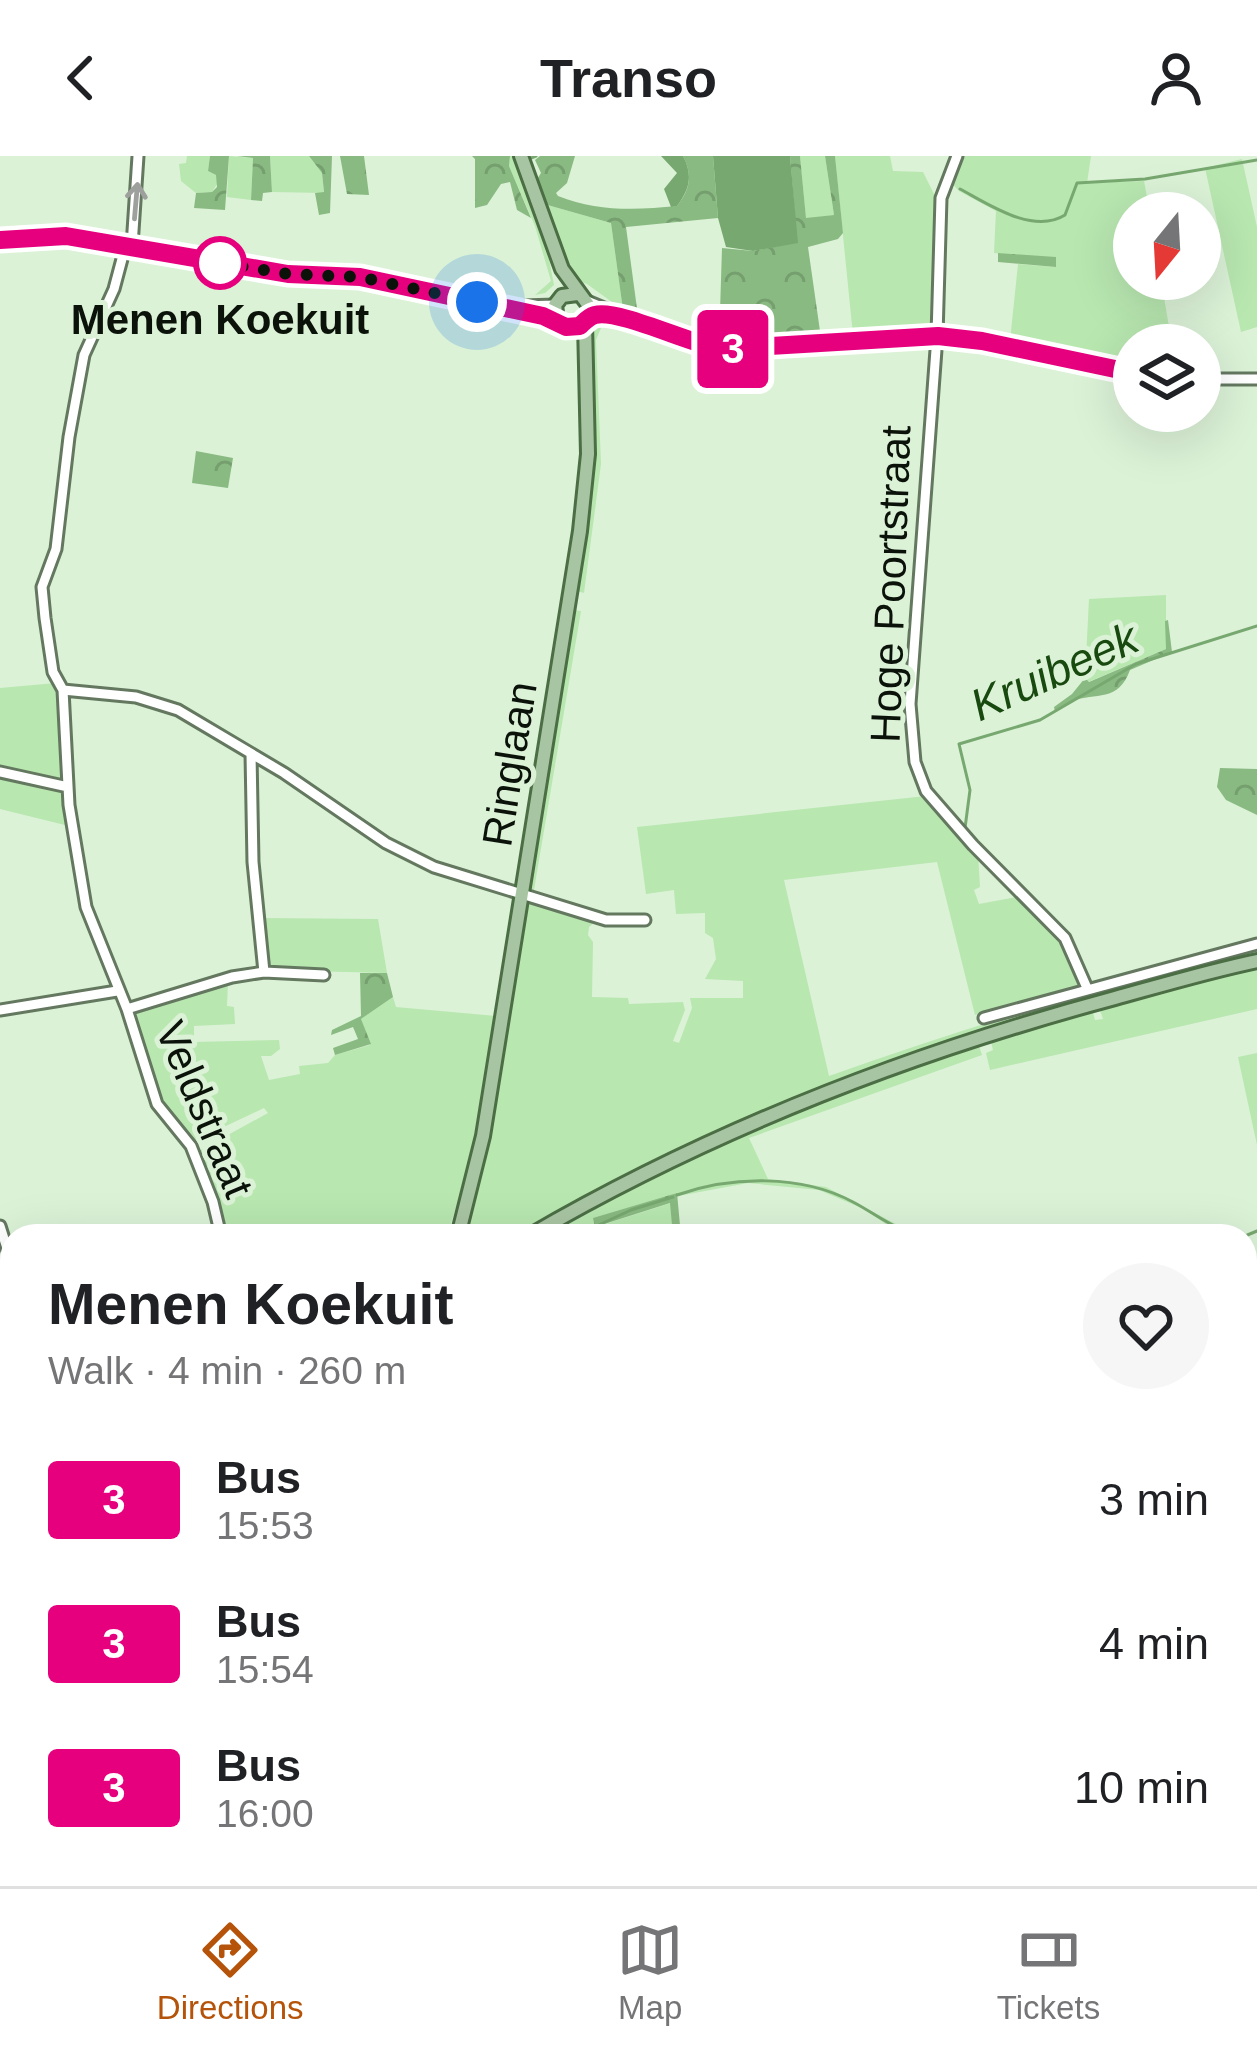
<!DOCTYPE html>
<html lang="en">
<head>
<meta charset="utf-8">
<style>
  body { margin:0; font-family:Arial,sans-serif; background:#f6f6f6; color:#202124; height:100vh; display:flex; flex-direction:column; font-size:45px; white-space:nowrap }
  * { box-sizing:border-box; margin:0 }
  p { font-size:39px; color:#757577 }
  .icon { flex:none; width:66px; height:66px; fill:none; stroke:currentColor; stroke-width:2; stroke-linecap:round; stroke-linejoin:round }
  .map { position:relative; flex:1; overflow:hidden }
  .drawer { position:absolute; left:0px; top:1068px; width:1257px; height:663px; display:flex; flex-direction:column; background:#fff; border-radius:36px 36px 0 0; box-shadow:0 12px 48px #0002 }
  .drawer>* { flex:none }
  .badge { padding:0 24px; border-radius:9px; font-size:42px; line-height:78px }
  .needle { width:78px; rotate:198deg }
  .tools { position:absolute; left:1113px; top:36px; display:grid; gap:24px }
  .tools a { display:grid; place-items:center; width:108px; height:108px; border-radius:50%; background:#fff; box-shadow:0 12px 48px #0002; font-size:60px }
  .you { position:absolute; width:60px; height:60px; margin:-30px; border:9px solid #fff; border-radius:50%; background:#1a73e8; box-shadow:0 0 0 18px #1a73e833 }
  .map>.badge { position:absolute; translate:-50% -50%; box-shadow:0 0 0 6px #fff }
  .round { display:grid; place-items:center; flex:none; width:126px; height:126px; border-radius:63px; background:#f6f6f6 }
  .head { display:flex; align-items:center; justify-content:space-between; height:204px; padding:0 48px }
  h1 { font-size:57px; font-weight:700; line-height:90px }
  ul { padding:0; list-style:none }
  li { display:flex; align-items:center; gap:36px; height:144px; padding:0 48px }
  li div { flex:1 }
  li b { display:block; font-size:45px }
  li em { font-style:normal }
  li .badge { min-width:132px; font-weight:700; text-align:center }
  header { display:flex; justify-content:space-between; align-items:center; height:156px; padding:0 48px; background:#fff; font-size:54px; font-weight:700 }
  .tab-bar { display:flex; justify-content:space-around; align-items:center; height:168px; border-top:3px solid #e0e0e0; background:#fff; font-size:33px; color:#757577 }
  .tab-bar a { display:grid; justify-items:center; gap:6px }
  .tab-bar .selected { color:#b45309 }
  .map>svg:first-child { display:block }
</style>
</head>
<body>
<header><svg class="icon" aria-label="back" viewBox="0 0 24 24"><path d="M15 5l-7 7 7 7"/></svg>Transo<svg class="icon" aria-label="person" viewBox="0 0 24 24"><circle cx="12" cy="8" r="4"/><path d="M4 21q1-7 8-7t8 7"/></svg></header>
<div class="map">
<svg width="1257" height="1730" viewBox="0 0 1257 1730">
  <defs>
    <pattern id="forest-crowns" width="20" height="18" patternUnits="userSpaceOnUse" patternTransform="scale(3)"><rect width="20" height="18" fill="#89ba81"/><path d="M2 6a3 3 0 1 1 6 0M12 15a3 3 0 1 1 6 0" fill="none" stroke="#759f6e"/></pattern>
  </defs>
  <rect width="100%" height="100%" fill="#dbf2d7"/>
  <path fill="#b8e7b0" d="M 187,0 L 210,0 L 208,15 L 216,19 L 219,25 L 212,36 L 196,37 L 181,25 L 179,8 L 186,7 Z
    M 229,0 L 253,2 L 251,44 L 227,41 Z
    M 270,0 L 309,0 L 322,17 L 324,37 L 272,36 Z
    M 510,0 L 514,0 L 548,98 L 554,129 L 545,137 L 535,139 L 551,125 L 535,70 L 509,10 Z
    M 800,0 L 825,0 L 834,59 L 806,63 Z
    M 835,0 L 890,0 L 893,15 L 923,16 L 937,44 L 932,175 L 875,174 L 853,179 Z
    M 959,0 L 1091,0 L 1087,27 L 1144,25 L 1150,57 L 1134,57 L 1134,123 L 1161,123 L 1172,189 L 1134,189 L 1134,209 L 1010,185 L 1018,108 L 1055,111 L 1056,102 L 994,97 L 996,55 L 959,35 L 949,24 Z
    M 1242,3 L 1257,71 L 1257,171 L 1241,176 L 1205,12 Z
    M 544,48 L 611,67 L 623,154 L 587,128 L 573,123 Z
    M 603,167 L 596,184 L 601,308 L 584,437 L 577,435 L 594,307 L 586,183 Z
    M 1166,439 L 1166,493 L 1088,526 L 1085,522 L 1089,443 Z
    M 573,454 L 581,455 L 533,740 L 527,736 Z
    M 56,527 L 64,623 L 0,615 L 0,532 Z
    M 0,620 L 61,632 L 69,670 L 0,653 Z
    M 926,640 L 978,698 L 980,731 L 974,734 L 979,748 L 1022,740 C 1048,768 1076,791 1080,830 L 975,859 L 937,706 L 784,724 L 829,920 C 970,870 1112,827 1257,790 L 1257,800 L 1012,864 L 909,897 L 718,976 L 522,1080 L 461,1080 L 525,750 L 535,746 L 597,764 L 589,771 L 588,779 L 593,786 L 592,841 L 628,842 L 629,848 L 683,846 L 685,854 L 673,885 L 679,887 L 692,852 L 690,842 L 743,842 L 743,825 L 705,823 L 716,803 L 713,782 L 705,777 L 705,757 L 676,758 L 674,734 L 646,738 L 637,671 Z
    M 261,762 L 378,763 L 387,817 L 265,814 Z
    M 1257,812 L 1257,853 L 990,914 L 986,897 L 993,894 L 990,882 L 1092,853 L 1095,864 L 1103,863 L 1099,851 Z
    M 228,825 L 227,850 L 234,851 L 235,868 L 194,870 L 194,886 L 279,884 L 280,893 L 271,900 L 261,900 L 269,924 L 300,918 L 299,910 L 328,907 L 335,899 L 370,889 L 361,863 L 393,841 L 396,851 L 496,860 L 477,984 L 447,1080 L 223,1080 L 197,996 L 268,957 L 264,952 L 192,986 L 162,949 L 132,856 Z
    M 978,887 L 982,899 L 749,982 L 768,1023 L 826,1031 L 909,1075 L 949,1080 L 903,1080 L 864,1053 L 819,1034 L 748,1027 L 678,1040 L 676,1037 L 596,1071 L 671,1047 L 673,1080 L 548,1080 C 583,1060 617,1038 652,1020 C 758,968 867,927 978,887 Z
    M 1257,897 L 1257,989 L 1238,901 Z
    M 1245,1196 L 1257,1196 L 1257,1357 L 1245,1355 Z
    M 12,1434 L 12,1507 L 0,1513 L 0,1443 Z
    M 1245,1501 L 1257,1503 L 1257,1620 L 1245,1619 Z"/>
  <path fill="url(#forest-crowns)" d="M 210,0 L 229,0 L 225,54 L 194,52 L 196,37 L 212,36 L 217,31 L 216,19 L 208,15 Z
    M 237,0 L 270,0 L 272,36 L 263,37 L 262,45 L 251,44 L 253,2 Z
    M 309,0 L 332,0 L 330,57 L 319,59 L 315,37 L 324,36 L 322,17 Z
    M 340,0 L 364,0 L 369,39 L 347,38 Z
    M 472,0 L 510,0 L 509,10 L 531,62 L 517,54 L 510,26 L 501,28 L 487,49 L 475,52 L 475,3 Z
    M 540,0 L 575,0 L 567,27 L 556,37 L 558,40 C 597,56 637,54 677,50 C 690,34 693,19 683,0 L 713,0 L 718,62 L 626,71 L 638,160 L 623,154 L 611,67 L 544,48 L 536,25 L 541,17 L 535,4 Z
    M 790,0 L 800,0 L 806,62 L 834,59 L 825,0 L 835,0 L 843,77 L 838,83 L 808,91 L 821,182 L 719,187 L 722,92 L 753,95 L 797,86 Z
    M 998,97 L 1056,101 L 1056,111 L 998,106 Z
    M 196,295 L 233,302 L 228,332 L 192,327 Z
    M 1168,464 L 1172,496 L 1130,514 C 1118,547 1096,536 1072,545 C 1066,547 1061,552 1055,556 L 1054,551 L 1072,538 L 1085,522 L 1089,526 L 1166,493 L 1165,465 Z
    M 1220,612 L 1257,613 L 1257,659 L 1226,644 L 1217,631 Z
    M 360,817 L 387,817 L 393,841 L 361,863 L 371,888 L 335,899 L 333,892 L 358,883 L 353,871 L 331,879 L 332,874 L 361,860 Z
    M 677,1037 L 681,1080 L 673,1080 L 670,1047 L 595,1071 L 593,1062 Z"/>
  <path fill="#77a86f" d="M 661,0 L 683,0 C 693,19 690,33 677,50 L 671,51 L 664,33 L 677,17 Z
    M 713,0 L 790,0 L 798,87 L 753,95 L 726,91 L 718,62 Z"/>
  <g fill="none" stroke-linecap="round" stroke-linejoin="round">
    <path stroke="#77a86f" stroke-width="3" d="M 531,2 L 536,0
      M 960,33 C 988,48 1033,79 1065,59 L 1077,27 L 1145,23 L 1257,4
      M 965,672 L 970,634 L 959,588 L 1040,564 L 1136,508 L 1257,470
      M 677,1039 C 731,1020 801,1018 853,1046 C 878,1059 900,1079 930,1080
      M 575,1080 L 631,1054 L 673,1041
      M 1245,1080 L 1257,1075
      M 0,1510 L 12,1505"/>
    <defs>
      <path id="minor" d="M 957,0 L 941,42 L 937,180 L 910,548 L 915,606 L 926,635 L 973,689 L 1065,782 L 1087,832
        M 0,84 L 66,80 L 288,118 L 360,121 L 543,160 L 561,168
        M 126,88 L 114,133 L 84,199 L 69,281 L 56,393 L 42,431 L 45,462 L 53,516 L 63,534 L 69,649 L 86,751 L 127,853 L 157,948 L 191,990 L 213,1046 L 221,1080
        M 132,90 L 138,0
        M 587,145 L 680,184 L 721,193 L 937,180 L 1134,217
        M 523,150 L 555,149
        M 588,161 L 618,161
        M 1200,223 L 1257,223
        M 63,534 L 136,541 L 178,554 L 284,617 L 386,687 L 434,711 L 606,764 L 645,764
        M 251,598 L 253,706 L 264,816
        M 0,616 L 68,631
        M 127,853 L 232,821 L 264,816 L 324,819
        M 0,854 L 117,835
        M 984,862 L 1257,788
        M 0,1070 L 12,1108
        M 8,1338 L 12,1306
        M 280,1719 L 281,1730
        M 370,1719 L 371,1730
        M 457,1719 L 459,1730
        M 548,1719 L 549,1730
        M 621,1730 L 639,1726"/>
      <path id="major" d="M 521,0 L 562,113 L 589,150 L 585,167 L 566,171 L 557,164 L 555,149 L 562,140 L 577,138
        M 458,1080 L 483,980 L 580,375 L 588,298 L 585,167
        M 529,1080 C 713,973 910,897 1115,842 C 1162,829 1209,815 1257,805
        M 0,1436 L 12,1428
        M 0,1653 L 12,1666
        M 64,1719 L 75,1730"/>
    </defs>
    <use href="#minor" stroke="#647860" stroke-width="15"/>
    <use href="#major" stroke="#4b6e45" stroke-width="18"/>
    <use href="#minor" stroke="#fff" stroke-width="9"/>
    <use href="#major" stroke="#a8c5a3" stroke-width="12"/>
  </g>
  <defs><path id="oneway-shaft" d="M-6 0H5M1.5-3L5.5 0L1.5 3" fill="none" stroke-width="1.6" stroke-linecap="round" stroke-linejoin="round" transform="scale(3)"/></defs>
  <use stroke="#9da09d" href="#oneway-shaft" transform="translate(136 45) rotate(-85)"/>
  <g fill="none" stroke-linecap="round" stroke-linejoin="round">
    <defs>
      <path id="line" d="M 0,84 L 66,80 L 288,118 L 360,121 L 543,160 L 566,171 L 580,170 C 585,165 588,161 595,159 C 619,153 690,188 721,193 L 938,180 L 982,185 L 1134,217"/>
    </defs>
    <use href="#line" stroke="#fff" stroke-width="27"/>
    <use href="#line" stroke="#e6007e" stroke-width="18"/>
    <path stroke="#0a1209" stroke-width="12" stroke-dasharray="0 21.6" d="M 220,107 L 210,105 L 288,118 L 360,121 L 477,146"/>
  </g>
  <circle fill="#fff" stroke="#e6007e" stroke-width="6" cx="220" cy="107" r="24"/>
  <g text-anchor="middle" stroke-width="10" stroke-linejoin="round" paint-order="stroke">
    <g font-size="42" font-weight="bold" fill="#0a1209" stroke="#dbf2d7">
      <text x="220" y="178">Menen Koekuit</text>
    </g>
    <g font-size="42" fill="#0a1209" stroke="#dbf2d7">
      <text transform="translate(890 428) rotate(-88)" y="15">Hoge Poortstraat</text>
      <text transform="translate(509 608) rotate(-81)" y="15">Ringlaan</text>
      <text transform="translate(205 953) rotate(67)" y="15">Veldstraat</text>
    </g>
    <g font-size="45" font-style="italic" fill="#18490f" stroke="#dbf2d7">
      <text transform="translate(1054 515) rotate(-24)" y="16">Kruibeek</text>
    </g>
  </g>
</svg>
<div class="tools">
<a><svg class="needle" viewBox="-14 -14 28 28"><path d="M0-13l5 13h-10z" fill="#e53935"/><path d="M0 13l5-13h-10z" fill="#757577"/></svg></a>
<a><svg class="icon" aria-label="layers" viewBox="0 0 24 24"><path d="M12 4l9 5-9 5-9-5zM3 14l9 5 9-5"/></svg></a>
</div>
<div class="you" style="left:477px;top:146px"></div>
<b class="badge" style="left:733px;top:193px;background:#e6007e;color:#fff">3</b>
<section class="drawer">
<div class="head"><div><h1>Menen Koekuit</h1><p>Walk · 4 min · 260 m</p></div><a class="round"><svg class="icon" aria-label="heart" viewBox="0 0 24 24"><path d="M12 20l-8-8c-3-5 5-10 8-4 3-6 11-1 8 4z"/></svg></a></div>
<ul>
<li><span class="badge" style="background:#e6007e;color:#fff">3</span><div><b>Bus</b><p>15:53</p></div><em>3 min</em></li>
<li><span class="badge" style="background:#e6007e;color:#fff">3</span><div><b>Bus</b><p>15:54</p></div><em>4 min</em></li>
<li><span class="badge" style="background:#e6007e;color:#fff">3</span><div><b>Bus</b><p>16:00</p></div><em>10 min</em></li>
</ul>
</section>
</div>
<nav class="tab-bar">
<a class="selected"><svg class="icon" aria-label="directions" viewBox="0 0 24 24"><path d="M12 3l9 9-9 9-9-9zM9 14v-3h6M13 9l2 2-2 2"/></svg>Directions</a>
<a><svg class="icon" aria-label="map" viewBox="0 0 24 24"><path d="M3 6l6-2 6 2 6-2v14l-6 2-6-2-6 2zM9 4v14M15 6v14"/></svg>Map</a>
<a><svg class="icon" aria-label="tickets" viewBox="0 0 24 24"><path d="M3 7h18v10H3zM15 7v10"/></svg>Tickets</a>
</nav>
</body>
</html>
